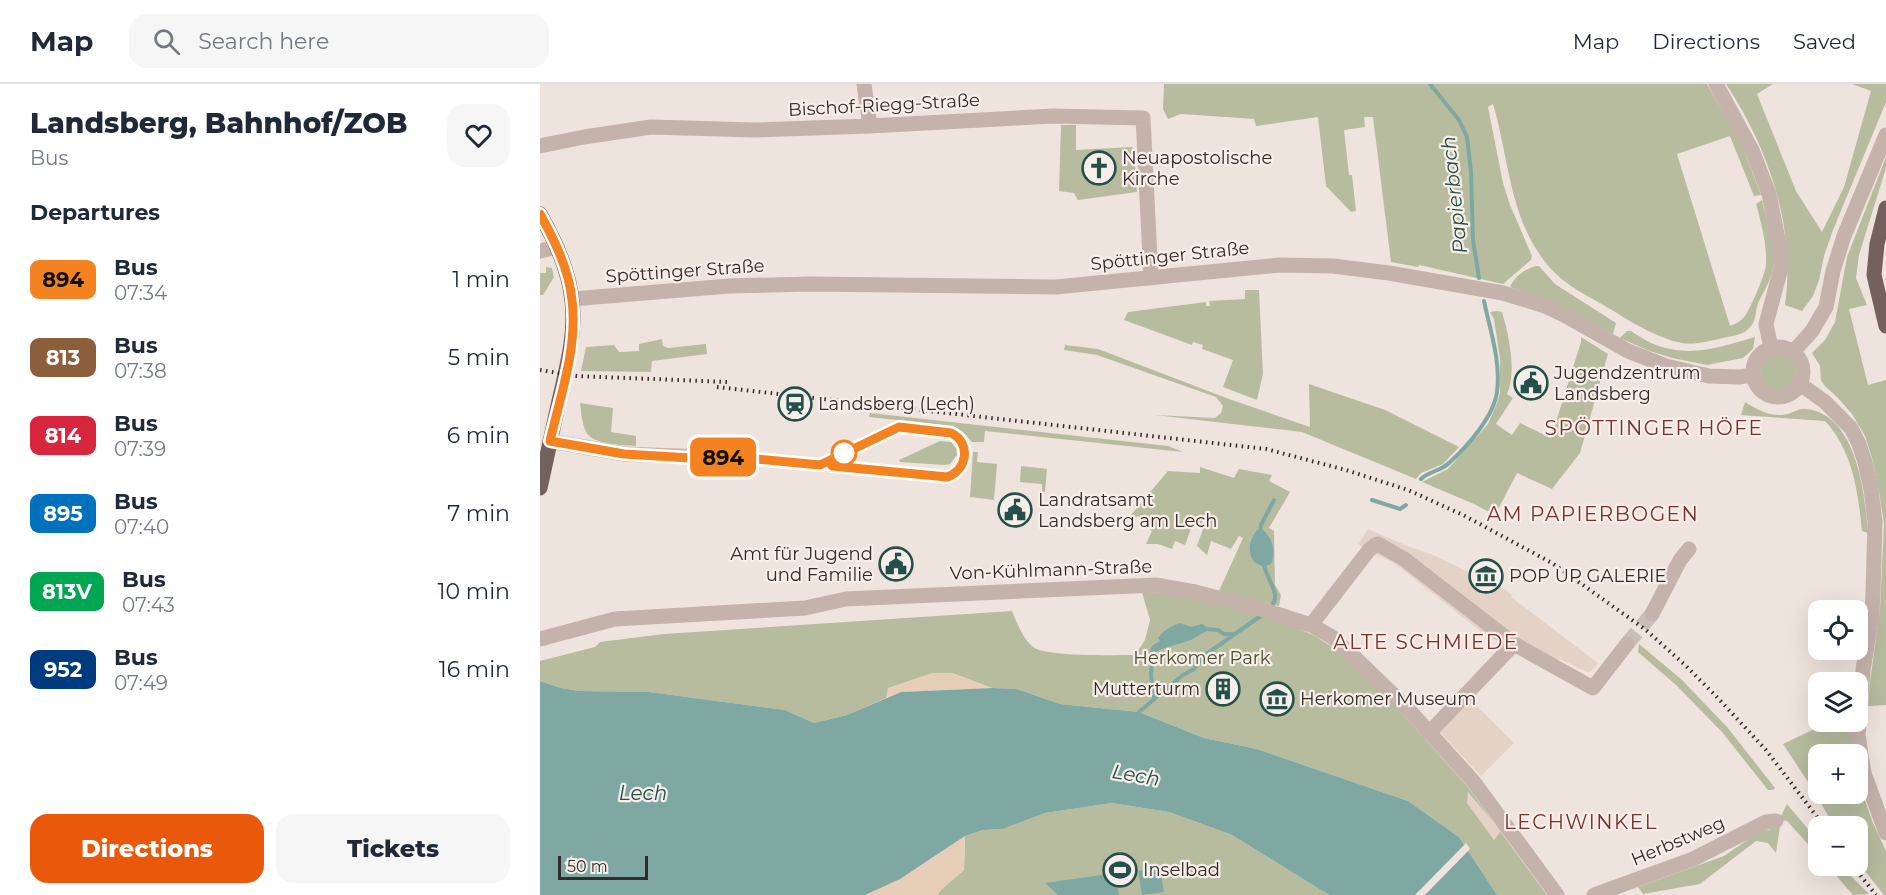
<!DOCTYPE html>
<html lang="en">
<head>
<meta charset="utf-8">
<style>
  body { margin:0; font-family:Montserrat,sans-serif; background:#f6f6f7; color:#1f2937; height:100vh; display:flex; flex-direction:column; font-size:22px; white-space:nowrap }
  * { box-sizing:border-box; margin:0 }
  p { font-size:20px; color:#747a83 }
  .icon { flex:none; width:33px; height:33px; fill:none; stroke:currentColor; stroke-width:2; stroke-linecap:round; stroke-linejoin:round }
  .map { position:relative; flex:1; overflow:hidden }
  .details { display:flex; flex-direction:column; background:#fff; width:540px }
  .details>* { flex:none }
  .badge { padding:0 12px; border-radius:9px; font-size:21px; line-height:39px }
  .controls { position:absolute; left:1268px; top:516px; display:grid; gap:12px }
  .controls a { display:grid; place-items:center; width:60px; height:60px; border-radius:12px; background:#fff; box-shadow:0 6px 24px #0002; font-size:30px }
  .scale { position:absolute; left:18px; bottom:15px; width:90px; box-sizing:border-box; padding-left:6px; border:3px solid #342b29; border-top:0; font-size:16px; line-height:21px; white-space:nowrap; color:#342b29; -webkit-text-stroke:4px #f7eee9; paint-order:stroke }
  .map>.badge { position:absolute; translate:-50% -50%; box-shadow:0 0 0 3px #fff }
  h2 { padding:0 30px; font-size:22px; line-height:54px }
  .round { display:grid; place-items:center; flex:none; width:63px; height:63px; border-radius:18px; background:#f6f6f7 }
  .summary { display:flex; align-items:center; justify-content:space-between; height:102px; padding:0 30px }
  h1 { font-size:28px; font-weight:800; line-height:45px }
  .action { display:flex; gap:12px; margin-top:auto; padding:12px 30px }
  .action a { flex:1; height:69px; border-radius:18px; background:#ea580c; color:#fff; font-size:24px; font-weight:800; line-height:69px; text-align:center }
  .action a+a { background:#f6f6f7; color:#1f2937 }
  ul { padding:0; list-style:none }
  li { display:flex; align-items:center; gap:18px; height:78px; padding:0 30px }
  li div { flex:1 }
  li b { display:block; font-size:22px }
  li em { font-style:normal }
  li .badge { min-width:66px; font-weight:700; text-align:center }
  header { display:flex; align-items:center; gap:36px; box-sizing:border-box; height:84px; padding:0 30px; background:#fff; border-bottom:2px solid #e0e1e3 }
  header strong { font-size:28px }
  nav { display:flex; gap:33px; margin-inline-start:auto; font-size:21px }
  .search { width:420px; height:54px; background:#f6f6f7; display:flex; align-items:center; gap:15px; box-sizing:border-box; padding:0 21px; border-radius:18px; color:#747a83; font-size:22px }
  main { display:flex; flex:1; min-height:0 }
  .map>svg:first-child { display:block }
</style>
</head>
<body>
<header>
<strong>Map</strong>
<div class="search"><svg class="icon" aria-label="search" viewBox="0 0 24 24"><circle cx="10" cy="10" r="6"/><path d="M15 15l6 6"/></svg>Search here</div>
<nav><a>Map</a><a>Directions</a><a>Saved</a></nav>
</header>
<main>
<section class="details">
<div class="summary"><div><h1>Landsberg, Bahnhof/ZOB</h1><p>Bus</p></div><a class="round"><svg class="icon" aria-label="heart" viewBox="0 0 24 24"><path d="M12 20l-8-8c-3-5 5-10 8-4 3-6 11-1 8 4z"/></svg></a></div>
<h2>Departures</h2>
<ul>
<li><span class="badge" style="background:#f58220;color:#111">894</span><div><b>Bus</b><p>07:34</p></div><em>1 min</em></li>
<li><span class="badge" style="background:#8b5e3c;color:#fff">813</span><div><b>Bus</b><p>07:38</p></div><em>5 min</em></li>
<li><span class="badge" style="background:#d7263d;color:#fff">814</span><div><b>Bus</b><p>07:39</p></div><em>6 min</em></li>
<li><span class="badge" style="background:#0072bc;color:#fff">895</span><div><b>Bus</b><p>07:40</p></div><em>7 min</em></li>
<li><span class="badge" style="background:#00a651;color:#fff">813V</span><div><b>Bus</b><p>07:43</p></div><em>10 min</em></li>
<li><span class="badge" style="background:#003b80;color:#fff">952</span><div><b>Bus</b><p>07:49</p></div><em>16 min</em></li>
</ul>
<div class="action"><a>Directions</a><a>Tickets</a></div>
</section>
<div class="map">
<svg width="1346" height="811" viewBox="0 0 1346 811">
  <rect width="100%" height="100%" fill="#efe3dd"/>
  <path fill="#b7bc9f" d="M 624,0 L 1167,0 L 1202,61 L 1221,111 L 1214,112 L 1190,52 L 1137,70 L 1190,242 C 1196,240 1201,237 1205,232 C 1211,223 1226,189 1226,180 C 1227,160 1221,138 1216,120 L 1222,116 C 1226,135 1235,159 1234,179 C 1232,194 1226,204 1219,217 C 1215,225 1217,235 1211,242 C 1205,251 1192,252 1183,254 C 1169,257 1155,261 1142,259 C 1119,255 1091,238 1072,226 C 1048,212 1023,201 1006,179 C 969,133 969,73 953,20 L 948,23 L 963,99 L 970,121 L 992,172 L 991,176 L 963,200 L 879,181 L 878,183 L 851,178 L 833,33 L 824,33 L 825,43 L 804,46 L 809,91 L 812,91 L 816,127 L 811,128 L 786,102 L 778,33 L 716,42 L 714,35 L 641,30 L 628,35 L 623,25 Z
    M 1186,0 L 1233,0 L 1217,10 L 1256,107 L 1282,148 L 1304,103 L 1331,7 L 1312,0 L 1346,0 L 1346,18 L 1293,146 L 1284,172 L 1279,196 L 1273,212 L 1262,227 L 1245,221 C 1256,144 1229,65 1186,0 Z
    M 521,41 L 536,41 L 536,66 L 592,63 L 594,67 L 597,108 L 538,116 L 534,109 L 519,107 Z
    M 1346,73 L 1346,84 L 1319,171 L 1316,194 L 1327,221 L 1309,225 L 1328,301 L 1346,296 L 1346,621 L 1328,622 L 1330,598 L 1340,525 L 1344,439 L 1339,408 L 1332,374 L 1325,352 L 1312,330 L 1298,314 L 1284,301 L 1281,296 L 1280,282 L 1272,269 L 1285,256 L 1295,238 L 1307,173 Z
    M 996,182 L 999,182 L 1015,200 L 1076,239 L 1073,250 L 1021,222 L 970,203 C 975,192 985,185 996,182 Z
    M 6,183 L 12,184 L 14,193 L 3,211 L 0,211 L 0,189 L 6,189 Z
    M 705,206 L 719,206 L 723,290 L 717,316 L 683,303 L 693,276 L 662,265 L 663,261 L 653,258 L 652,261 L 584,236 L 588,228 L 666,218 L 666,222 L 670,222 L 669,217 L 705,215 Z
    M 958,227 L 962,228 C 969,251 977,288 967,310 L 973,314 L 956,340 L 972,351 L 980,339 L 1011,354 L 1041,258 L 1041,253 L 1068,270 L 1040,369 L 1012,405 L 977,389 L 955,431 L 934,420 L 882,398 L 908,385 L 948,340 L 957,319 L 960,309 L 960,275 L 954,235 L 950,228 Z
    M 1087,247 L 1091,247 C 1099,252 1107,258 1116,261 C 1152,274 1180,263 1215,253 L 1213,265 L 1203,274 L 1167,281 L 1132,274 L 1107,266 L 1080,254 Z
    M 122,255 L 123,262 L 128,264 L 166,260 L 167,270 L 112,277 L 111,288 L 41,287 L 46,263 L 74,261 L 79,268 L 99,267 L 99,260 Z
    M 525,261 L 558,265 L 689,315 L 770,343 L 769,300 L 845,326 L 919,363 L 903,380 L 881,389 L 876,395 L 762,348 L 615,331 L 675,334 L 681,329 L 683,322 L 676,313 L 557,271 L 524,266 Z
    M1220 288a18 18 0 1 1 36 0a18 18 0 1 1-36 0Z
    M 1205,318 C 1218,326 1232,334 1248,330 C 1255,328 1259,324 1266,325 C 1317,330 1325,410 1328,449 L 1322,447 C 1318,408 1313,367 1285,337 L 1201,331 Z
    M 40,319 L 73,324 L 71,348 L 96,352 L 96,362 C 83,361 53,361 46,348 C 42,339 41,328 40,319 Z
    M 330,329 L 628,362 L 643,368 L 445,347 L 444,358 L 432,358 L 423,348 L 413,342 L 329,333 Z
    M 400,357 L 411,358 L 416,364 L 417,371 L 410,380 L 405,381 L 360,378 L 359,376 Z
    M 433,368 L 438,368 L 437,378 L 457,380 L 454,416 L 430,413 Z
    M 481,382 L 507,385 L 505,408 L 502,408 L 502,400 L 480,398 Z
    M 660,383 L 694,394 L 699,385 L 732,391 L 729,397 L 750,408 L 729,444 L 734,447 L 735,501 L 741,511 L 739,522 L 679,507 L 703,454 L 699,452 L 691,465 L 671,457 L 667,471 L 657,462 L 663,445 L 652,442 L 645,461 L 635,457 L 632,465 L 618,460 L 606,460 L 612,447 L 610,446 L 612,442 L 608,440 L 611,434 L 590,432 L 628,387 L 660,389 Z
    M 602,508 L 630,509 L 726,533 L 751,541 L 775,552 L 806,572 L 825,588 L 927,702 L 1007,811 L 957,811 L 919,753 L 868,717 L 717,665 L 664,654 L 599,628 L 520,620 L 477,605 L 452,604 L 412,589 L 393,589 L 349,604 L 346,614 L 307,631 L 274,639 L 245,626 L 109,608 L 40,607 L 21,604 L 0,597 L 0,577 L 55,563 L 60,558 L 124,550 L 472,527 C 477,539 483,555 493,563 C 506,573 575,571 595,571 L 605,556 L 610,536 Z
    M 1099,560 L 1141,595 L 1187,643 L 1235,704 L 1233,706 L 1228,706 L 1182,648 L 1136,601 L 1098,568 Z
    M 1289,638 L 1310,638 L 1313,670 L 1278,670 L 1278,710 L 1317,710 L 1317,694 L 1333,739 L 1346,767 L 1346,811 L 1344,811 L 1317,777 L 1317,742 L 1294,742 L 1274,707 L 1243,660 Z
    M 572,719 L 629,728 L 692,751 L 789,811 L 397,811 L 403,804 L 424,786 L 425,752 L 443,746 L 463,745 L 505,729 Z
    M 1247,720 L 1278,757 L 1278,771 L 1247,737 L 1239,736 Z
    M 1240,743 L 1236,769 L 1228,759 L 1216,757 L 1160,800 L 1103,810 L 1098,803 L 1184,772 L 1219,748 Z
    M 1288,782 L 1301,782 L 1329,810 L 1313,811 Z"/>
  <path fill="#e6ceb8" d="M 393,589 L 412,589 L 452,604 L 361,608 L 346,614 L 348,604 Z
    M 425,752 L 424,786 L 403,804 L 397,811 L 325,811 L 379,783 Z"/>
  <path fill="#e5d2c6" d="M 828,445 L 867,462 L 891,470 L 964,505 L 972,511 L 971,513 L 1058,579 L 1049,589 L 1020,575 L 1014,582 L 964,553 L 952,556 L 854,479 L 818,461 Z
    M 928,613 L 974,659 L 941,692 L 897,645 Z
    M 928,708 L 961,747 L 954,756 L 927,719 Z"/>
  <path fill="#80a8a3" d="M 722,445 C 732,452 737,469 731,480 L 724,483 L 714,478 C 707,468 709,456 717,446 Z
    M 640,539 L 651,543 L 662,540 L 670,545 L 651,556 L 622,565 L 612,570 L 610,567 L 612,562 L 620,557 L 618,554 C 624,546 631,542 640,539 Z
    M 0,597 L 21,604 L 40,607 L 109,608 L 245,626 L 274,639 L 307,631 L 361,608 L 452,604 L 477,605 L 520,620 L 599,628 L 664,654 L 717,665 L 868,717 L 919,753 L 957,811 L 789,811 L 692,751 L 629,728 L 572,719 L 505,729 L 463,745 L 443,746 L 425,752 L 360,795 L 325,811 L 0,811 Z
    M 620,783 L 624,808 L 602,811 L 598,787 Z
    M 576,789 L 579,811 L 518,811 L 505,799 Z"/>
  <path fill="#efe3dd" d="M 926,759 L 930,765 L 885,811 L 875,811 Z"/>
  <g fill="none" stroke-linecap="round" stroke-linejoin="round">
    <path stroke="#80a8a3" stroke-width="4" d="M 890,0 L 919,36 L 927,53 L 931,88 L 933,156 L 939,194
      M 881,395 C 889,387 901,387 909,379 C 927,363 954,332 957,308 C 961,277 950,246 944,217
      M 832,416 L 860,425 L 866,421
      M 720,448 L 721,441 L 734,416
      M 724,479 C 725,495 744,511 730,524
      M 665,545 L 678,546 L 684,550 L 695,550
      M 614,616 L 611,591 L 613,568 L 615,566
      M 598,631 L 599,628 L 643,591 L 654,585 L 665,571 L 722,531"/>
    <path stroke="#cabeb9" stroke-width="15" stroke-dasharray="15 8" stroke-linecap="butt" d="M 1087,560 L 1112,530"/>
    <path stroke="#c5b2ab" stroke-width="15" d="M 324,0 L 330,42
      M 1176,0 L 1212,66 L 1229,110 L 1240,165 L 1241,184 L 1226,240 L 1231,264
      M 0,62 L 44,53 L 111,43 L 214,46 L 330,42 L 513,32 L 603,34 L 611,194
      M 0,167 L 17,163
      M 32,215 L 189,202 L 269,200 L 516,203 L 740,181 L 793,182 L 849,189 L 963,209 L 1005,222 L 1024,231 L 1088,267 L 1126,282 L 1169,292 L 1199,293 L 1213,291
      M1213 288a25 25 0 1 1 50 0a25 25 0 1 1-50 0Z
      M 1253,268 L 1272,247 L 1286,223 L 1293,187 L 1304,152 L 1346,51
      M 1260,300 L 1285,318 L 1311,344 L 1319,360 L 1325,378 L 1331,405 L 1335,437 L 1333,508 L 1332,531 L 1323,586 L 1318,651 L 1324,689 L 1346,749
      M 10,357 L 84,370 L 166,373
      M 1112,530 L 1140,476 L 1149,465
      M 771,541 L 829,466 L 835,461 L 838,460 L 864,475 L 974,560 L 1053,604 L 1087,560
      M 0,555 L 75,535 L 265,524 L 306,515 L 616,501 L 655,508 L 718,524 L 771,541 L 792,553 L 809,568 L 868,625 L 933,697 L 1017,811
      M 889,649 L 974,560
      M 1054,811 L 1153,775 L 1226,738 L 1236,737"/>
    <path stroke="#74605c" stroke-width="15" d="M 1346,124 L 1337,160 L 1334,191 L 1346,242
      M 0,130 C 15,157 29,186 32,217 C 36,249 27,282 20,313 C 13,343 7,373 0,404"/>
    <path stroke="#342b29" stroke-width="4" stroke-dasharray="1.5 4.5" stroke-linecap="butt" d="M 0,286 L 37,292 L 187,298
      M 177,303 L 726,365 L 806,386 L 868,406 L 923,431 L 1012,479 L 1106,546 L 1145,581 L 1176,612 L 1226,666 L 1284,742
      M 1313,782 L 1336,811"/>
  </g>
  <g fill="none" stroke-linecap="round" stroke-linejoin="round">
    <defs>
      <path id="line" d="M 0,130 C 15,157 29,186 32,216 C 38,263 20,313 10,357 L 84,370 L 151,374 L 194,373 L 280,381 L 359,343 L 411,349 C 431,358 428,386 407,393 L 292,382"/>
    </defs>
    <use href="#line" stroke="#fff" stroke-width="14"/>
    <use href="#line" stroke="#f58220" stroke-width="9"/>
  </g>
  <defs>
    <symbol id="church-ring" viewBox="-11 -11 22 22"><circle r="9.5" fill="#f7eee9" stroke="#24504b" stroke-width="1.5"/><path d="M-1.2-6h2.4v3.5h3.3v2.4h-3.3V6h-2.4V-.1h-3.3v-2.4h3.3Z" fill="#24504b"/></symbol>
    <symbol id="civic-ring" viewBox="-11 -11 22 22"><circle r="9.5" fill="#f7eee9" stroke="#24504b" stroke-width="1.5"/><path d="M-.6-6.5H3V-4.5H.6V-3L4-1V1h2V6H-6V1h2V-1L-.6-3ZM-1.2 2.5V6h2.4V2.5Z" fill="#24504b"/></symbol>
    <symbol id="station-ring" viewBox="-11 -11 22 22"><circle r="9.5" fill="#f7eee9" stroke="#24504b" stroke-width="1.5"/><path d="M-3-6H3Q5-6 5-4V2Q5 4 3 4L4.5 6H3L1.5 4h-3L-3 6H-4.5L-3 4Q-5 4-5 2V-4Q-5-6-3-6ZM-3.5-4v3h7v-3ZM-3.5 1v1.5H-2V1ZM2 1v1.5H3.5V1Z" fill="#24504b"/></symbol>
    <symbol id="museum-ring" viewBox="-11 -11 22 22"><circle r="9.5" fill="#f7eee9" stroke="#24504b" stroke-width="1.5"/><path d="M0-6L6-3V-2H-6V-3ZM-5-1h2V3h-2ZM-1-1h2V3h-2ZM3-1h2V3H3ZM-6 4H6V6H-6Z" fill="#24504b"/></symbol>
    <symbol id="building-ring" viewBox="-11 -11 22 22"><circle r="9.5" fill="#f7eee9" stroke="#24504b" stroke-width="1.5"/><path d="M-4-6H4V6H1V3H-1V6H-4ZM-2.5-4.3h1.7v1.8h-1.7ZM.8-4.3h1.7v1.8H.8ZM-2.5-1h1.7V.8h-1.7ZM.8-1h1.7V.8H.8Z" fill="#24504b"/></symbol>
    <symbol id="stadium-ring" viewBox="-11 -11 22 22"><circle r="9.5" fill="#f7eee9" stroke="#24504b" stroke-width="1.5"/><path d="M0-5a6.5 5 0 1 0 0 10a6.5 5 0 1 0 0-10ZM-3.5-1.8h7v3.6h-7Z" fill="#24504b"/></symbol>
  </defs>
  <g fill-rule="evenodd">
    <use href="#church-ring" x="540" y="65" width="38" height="38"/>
    <use href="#civic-ring" x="972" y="280" width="38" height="38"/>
    <use href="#station-ring" x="236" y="301" width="38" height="38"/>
    <use href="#civic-ring" x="456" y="407" width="38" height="38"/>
    <use href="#civic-ring" x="337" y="461" width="38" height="38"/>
    <use href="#museum-ring" x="927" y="473" width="38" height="38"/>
    <use href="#building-ring" x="664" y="586" width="38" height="38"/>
    <use href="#museum-ring" x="718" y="596" width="38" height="38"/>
    <use href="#stadium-ring" x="561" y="767" width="38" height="38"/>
  </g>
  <circle fill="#fff" stroke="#f58220" stroke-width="3" cx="304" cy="369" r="12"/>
  <g text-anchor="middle" stroke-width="4.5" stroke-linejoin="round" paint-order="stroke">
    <g font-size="18" fill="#342b29" stroke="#f7eee9">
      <text transform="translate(344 21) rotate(-3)" y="6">Bischof-Riegg-Straße</text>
      <text transform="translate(630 172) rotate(-6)" y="6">Spöttinger Straße</text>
      <text transform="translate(145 187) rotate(-4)" y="6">Spöttinger Straße</text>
      <text transform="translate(511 486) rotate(-2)" y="6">Von-Kühlmann-Straße</text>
      <text transform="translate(1138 757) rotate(-23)" y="6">Herbstweg</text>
    </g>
    <g font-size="18" fill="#342b29" stroke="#f7eee9" text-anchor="start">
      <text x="582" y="80">Neuapostolische<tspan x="582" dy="21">Kirche</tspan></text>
      <text x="1014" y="295">Jugendzentrum<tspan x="1014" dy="21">Landsberg</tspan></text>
      <text x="278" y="326">Landsberg (Lech)</text>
      <text x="498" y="422">Landratsamt<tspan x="498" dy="21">Landsberg am Lech</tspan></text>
      <text x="333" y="476" text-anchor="end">Amt für Jugend<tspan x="333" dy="21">und Familie</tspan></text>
      <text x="969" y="498">POP UP GALERIE</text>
      <text x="660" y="611" text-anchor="end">Mutterturm</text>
      <text x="760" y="621">Herkomer Museum</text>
      <text x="603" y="792">Inselbad</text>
    </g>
    <g font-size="18" fill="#494f30" stroke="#f7eee9">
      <text x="662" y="580">Herkomer Park</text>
    </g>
    <g font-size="20" font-style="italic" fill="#24504b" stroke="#f7eee9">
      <text transform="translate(914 111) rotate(-96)" y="7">Papierbach</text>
      <text transform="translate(596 691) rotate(10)" y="7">Lech</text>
      <text x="103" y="716">Lech</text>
    </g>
    <g font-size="20" letter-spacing="1.5" fill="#78312d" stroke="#f7eee9">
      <text x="1114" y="351">SPÖTTINGER HÖFE</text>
      <text x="1053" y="437">AM PAPIERBOGEN</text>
      <text x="886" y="565">ALTE SCHMIEDE</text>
      <text x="1041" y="745">LECHWINKEL</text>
    </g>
  </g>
</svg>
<div class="controls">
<a><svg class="icon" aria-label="locate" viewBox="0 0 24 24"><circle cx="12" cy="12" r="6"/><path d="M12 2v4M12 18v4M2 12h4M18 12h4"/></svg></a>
<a><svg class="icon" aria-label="layers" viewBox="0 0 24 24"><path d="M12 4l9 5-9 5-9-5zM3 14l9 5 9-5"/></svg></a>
<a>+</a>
<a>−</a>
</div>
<div class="scale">50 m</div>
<b class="badge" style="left:183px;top:373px;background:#f58220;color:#111">894</b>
</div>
</main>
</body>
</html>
